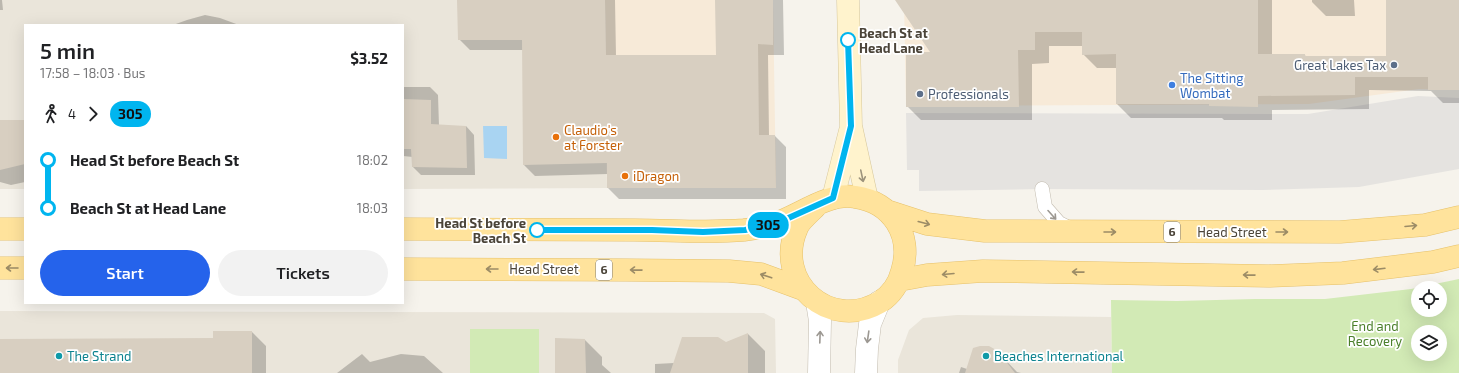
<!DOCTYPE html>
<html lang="en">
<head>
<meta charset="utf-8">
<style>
  body { margin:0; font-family:"Exo 2",sans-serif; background:#f2f2f2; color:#202124; height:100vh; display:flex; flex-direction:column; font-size:15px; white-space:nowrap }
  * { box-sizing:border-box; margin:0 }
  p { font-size:13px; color:#757577 }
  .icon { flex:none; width:22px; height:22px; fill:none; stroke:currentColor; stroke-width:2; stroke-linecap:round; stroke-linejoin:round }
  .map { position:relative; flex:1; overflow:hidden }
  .drawer { position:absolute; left:24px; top:24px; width:380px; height:280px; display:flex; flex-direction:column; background:#fff; border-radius:0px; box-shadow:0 4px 16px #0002 }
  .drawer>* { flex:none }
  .badge { padding:0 8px; border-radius:13px; font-size:14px; line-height:26px }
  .tools { position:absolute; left:1411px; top:281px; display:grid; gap:8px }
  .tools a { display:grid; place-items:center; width:36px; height:36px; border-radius:50%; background:#fff; box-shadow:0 4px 16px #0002; font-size:20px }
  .map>.badge { position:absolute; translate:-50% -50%; box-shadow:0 0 0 2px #fff }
  .legs { display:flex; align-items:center; gap:6px; height:44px; padding:0 16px; font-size:13px }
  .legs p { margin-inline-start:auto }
  .headline { display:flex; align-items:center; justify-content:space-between; height:68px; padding:0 16px }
  h1 { font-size:22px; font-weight:600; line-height:30px }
  .cta { display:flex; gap:8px; margin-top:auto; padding:8px 16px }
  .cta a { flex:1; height:46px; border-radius:24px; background:#2563eb; color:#fff; font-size:16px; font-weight:600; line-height:46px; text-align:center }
  .cta a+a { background:#f2f2f2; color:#202124 }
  ul { padding:0 16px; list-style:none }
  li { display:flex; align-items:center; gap:14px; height:48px; font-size:15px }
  li i { display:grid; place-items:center; width:6px; height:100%; margin:0 5px; background:currentColor }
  li i::after { content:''; width:10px; height:10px; margin:-5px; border:3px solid; border-radius:50%; background:#fff }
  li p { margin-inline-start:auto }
  li:first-child i { background:linear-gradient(#0000 50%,currentColor 0) }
  li:last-child i { background:linear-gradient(currentColor 50%,#0000 0) }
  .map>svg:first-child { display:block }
</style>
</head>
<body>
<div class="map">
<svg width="1459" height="373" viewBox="0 0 1459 373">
  <rect width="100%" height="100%" fill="#f6f3ec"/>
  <path fill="#eae5da" d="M 0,0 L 605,0 L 607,188 L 403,189 L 403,25 L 25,25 L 25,189 L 0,189 Z
    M 0,311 L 764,313 L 775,319 L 776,373 L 0,373 Z
    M 957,315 L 1111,317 L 1112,373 L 898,373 L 898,360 L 909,330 L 923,318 Z"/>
  <path fill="#f7ead8" d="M 605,0 L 773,0 L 776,188 L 607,188 Z
    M 904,0 L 1459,0 L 1459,90 L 1419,89 L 1309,104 L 906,106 Z"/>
  <path fill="#d2eab5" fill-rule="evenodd" d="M 1459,279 L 1459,373 L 1112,373 L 1111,300 L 1177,301 L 1255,299 L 1325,299 L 1411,289 ZM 1418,288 L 1440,288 L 1440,310 L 1418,310 ZM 1418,332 L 1440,332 L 1440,354 L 1418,354 Z
    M 470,329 L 539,329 L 539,373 L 470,373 Z"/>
  <path fill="#e5e3e0" d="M 1418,96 L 1459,98 L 1459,169 L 1359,187 L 1263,190 L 1042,189 L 919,191 L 919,170 L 907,170 L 906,113 L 1308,114 Z"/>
  <path fill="#a9d4f2" d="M 483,126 L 507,126 L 507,159 L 484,158 Z"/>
  <path fill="#0003" d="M 0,0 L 2,0 L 3,10 L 0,10 Z
    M 458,0 L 615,0 L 616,56 L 717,56 L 716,0 L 783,0 L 784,55 L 768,55 L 769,136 L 775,136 L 786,147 L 786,199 L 619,199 L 608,188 L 608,174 L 535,176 L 524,165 L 523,50 L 470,50 L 459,39 Z
    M 903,0 L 1272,0 L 1272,55 L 1305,55 L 1306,57 L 1387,57 L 1387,0 L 1459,0 L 1459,103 L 1443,103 L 1431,91 L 1369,90 L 1369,109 L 1272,110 L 1272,120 L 1224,120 L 1222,118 L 1131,118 L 1117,104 L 1117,68 L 1097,68 L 1083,54 L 1083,46 L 1049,46 L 1049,63 L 1032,64 L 1032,120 L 921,120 L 907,106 L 932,53 Z
    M 1312,0 L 1354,0 L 1355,16 L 1326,16 L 1312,2 Z
    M 205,15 L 220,18 L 239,25 L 173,25 L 187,20 Z
    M 403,87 L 430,87 L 438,95 L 439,126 L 466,126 L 474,135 L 475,175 L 421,175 L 413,167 L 413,157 L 403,156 Z
    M 0,121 L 25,121 L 25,182 L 11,185 L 0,182 Z
    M 252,332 L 266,346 L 266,373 L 0,373 L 0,340 L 214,339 Z
    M 748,334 L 765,351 L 765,373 L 655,373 L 655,364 L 674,363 Z
    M 585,340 L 602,357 L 602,365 L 611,373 L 556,373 Z
    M 998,352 L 1017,372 L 1021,373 L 959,373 L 961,367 L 967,369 Z
    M 362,354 L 370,362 L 401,354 L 424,356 L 443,373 L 337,373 Z"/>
  <path fill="#d8cfc1" d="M 457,0 L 605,0 L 606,55 L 716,55 L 715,0 L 773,0 L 773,45 L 758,44 L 759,135 L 775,135 L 776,188 L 607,188 L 607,163 L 523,165 L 522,40 L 458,40 Z
    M 895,0 L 1258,0 L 1258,54 L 1305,54 L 1305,56 L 1386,56 L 1386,0 L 1459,0 L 1459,90 L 1428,90 L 1428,77 L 1355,77 L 1355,95 L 1258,96 L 1258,107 L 1209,106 L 1209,104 L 1116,104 L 1116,54 L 1082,55 L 1082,32 L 1035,32 L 1035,50 L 1018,50 L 1019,107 L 906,107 L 906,52 L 930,52 Z
    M 403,99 L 431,100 L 431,124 L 466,126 L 467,168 L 412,167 L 411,149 L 403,149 Z
    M 0,120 L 25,120 L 25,164 L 0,170 Z
    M 213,331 L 252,331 L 252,373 L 0,373 L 0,339 L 213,338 Z
    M 748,333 L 748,373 L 670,373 L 682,337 L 718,337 L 726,342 Z
    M 555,338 L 585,339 L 586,373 L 555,373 Z
    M 980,346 L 989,346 L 998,351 L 1015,373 L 965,373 L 973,348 Z"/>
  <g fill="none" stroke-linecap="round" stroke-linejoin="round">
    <defs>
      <path id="lane" d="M 1042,189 L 1045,207 L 1059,223 L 1073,230"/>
      <path id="street" d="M 817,302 L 820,321 L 819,373
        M 866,373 L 867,349 L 870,324 L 879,302"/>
      <path id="secondary" d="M 848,0 L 851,126 L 867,199
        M 833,198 L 850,131"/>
      <path id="primary" d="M 887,211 L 927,224 L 985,231 L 1340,232 L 1425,225 L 1459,217
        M 0,229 L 25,229
        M 403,229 C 480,230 557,230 634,230 C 671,230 707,233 744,230 C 753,229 765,227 774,224 C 799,216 828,192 855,197 C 892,202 913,235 902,271 C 899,283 891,295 880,302 C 830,332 773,282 797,228 C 800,220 811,212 817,205
        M 0,268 L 25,268
        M 403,269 L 626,270 L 729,271 L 761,274 L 802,289
        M 900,280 L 927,275 L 983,271 L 1269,276 L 1343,273 L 1433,262 L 1459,256"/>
    </defs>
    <use href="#lane" stroke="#c2bbae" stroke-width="15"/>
    <use href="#street" stroke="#c2bbae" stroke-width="23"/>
    <use href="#secondary" stroke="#d6c79b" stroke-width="23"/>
    <use href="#primary" stroke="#e6c16a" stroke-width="23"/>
    <use href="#lane" stroke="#fff" stroke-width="14"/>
    <use href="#street" stroke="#fff" stroke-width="22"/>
    <use href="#secondary" stroke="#fff3cd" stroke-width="22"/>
    <use href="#primary" stroke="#ffe39c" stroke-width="22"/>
  </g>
  <defs><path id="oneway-shaft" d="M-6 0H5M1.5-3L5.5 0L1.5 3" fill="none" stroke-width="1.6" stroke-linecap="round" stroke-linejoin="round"/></defs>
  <use stroke="#9c937c" href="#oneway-shaft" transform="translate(862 176) rotate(78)"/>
  <g stroke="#9c9892">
    <use href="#oneway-shaft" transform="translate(1052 215) rotate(48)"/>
    <use href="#oneway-shaft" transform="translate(820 337) rotate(-88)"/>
    <use href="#oneway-shaft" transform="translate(868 337) rotate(98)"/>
  </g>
  <g stroke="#9c8c66">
    <use href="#oneway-shaft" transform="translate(924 223) rotate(15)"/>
    <use href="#oneway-shaft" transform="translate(1411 226) rotate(-5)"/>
    <use href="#oneway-shaft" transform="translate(1110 232)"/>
    <use href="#oneway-shaft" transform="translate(1282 232)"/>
    <use href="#oneway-shaft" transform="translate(12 268) rotate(-180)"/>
    <use href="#oneway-shaft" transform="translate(492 269) rotate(-180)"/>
    <use href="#oneway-shaft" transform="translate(1379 269) rotate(173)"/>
    <use href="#oneway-shaft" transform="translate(636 270) rotate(-179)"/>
    <use href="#oneway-shaft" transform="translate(1078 272) rotate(-179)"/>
    <use href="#oneway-shaft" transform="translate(948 274) rotate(175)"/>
    <use href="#oneway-shaft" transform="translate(1249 275) rotate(-179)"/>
    <use href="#oneway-shaft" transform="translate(766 276) rotate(-162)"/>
  </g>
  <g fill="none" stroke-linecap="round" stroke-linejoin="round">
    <defs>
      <path id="line-1" d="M 537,230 L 652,230 L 703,232 L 745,230 L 775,224 L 833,198 L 851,126 L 848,40"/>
    </defs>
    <use href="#line-1" stroke="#fff" stroke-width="9"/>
    <use href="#line-1" stroke="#00b5ef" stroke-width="6"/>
  </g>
  <g fill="#fff" stroke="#00b5ef" stroke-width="2">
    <circle cx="848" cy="40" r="7"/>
    <circle cx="537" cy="230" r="7"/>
  </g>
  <g fill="#5c6f8a" stroke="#fff" stroke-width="1.5">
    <circle cx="1394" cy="65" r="4"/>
    <circle cx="920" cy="94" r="4"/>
  </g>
  <circle fill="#3f7fe0" stroke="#fff" stroke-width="1.5" cx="1172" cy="85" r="4"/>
  <g fill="#e8710a" stroke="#fff" stroke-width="1.5">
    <circle cx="556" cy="137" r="4"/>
    <circle cx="625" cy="176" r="4"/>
  </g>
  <g fill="#0f9aa8" stroke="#fff" stroke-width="1.5">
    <circle cx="59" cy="356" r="4"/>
    <circle cx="986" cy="356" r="4"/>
  </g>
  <g text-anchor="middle" stroke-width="3.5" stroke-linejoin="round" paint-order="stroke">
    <g fill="#fff" stroke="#817c74" stroke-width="1">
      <rect x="1164" y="222" width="16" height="20" rx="3"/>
      <rect x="596" y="260" width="16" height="20" rx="3"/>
    </g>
    <g font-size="12" font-weight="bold" fill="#4b4439">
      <text x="1172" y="236">6</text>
      <text x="604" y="274">6</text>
    </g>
    <g font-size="13" font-weight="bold" fill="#4b4439" stroke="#fff" text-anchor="start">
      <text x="859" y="38">Beach St at<tspan x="859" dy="15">Head Lane</tspan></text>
      <text x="526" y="228" text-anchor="end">Head St before<tspan x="526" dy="15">Beach St</tspan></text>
    </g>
    <g font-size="13" fill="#4e5e75" stroke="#fff" text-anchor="end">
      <text x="1386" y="70">Great Lakes Tax</text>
      <text x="928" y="99" text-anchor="start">Professionals</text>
    </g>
    <g font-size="13" fill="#366cbe" stroke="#fff" text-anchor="start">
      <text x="1180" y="83">The Sitting<tspan x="1180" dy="15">Wombat</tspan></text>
    </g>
    <g font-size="13" fill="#c56008" stroke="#fff" text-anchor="start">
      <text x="564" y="135">Claudio's<tspan x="564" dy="15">at Forster</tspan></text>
      <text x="633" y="181">iDragon</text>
    </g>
    <g font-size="13" fill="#4b4439" stroke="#fff">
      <text x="1232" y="237">Head Street</text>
      <text x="544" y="274">Head Street</text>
    </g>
    <g font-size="13" fill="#4a7f2a" stroke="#fff">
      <text x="1375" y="331">End and<tspan x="1375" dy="15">Recovery</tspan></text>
    </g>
    <g font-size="13" fill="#0d838f" stroke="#fff" text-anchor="start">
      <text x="67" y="361">The Strand</text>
      <text x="994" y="361">Beaches International</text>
    </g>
  </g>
</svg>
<div class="tools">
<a><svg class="icon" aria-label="locate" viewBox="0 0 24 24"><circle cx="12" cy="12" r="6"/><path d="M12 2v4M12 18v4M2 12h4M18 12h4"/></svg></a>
<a><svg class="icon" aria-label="layers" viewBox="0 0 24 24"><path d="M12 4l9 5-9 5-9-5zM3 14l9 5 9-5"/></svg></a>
</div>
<b class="badge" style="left:768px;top:225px;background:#00b5ef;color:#111">305</b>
<section class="drawer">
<div class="headline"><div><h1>5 min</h1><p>17:58 – 18:03 · Bus</p></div><b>$3.52</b></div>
<div class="legs"><svg class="icon" aria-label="walk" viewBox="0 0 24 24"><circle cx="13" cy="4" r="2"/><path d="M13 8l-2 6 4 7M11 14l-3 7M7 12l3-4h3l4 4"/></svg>4<svg class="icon" aria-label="forward" viewBox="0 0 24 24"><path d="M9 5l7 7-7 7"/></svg><b class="badge" style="background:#00b5ef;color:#111">305</b></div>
<ul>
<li><i style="color:#00b5ef"></i><b>Head St before Beach St</b><p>18:02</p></li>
<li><i style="color:#00b5ef"></i><b>Beach St at Head Lane</b><p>18:03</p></li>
</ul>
<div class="cta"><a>Start</a><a>Tickets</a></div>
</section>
</div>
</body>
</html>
